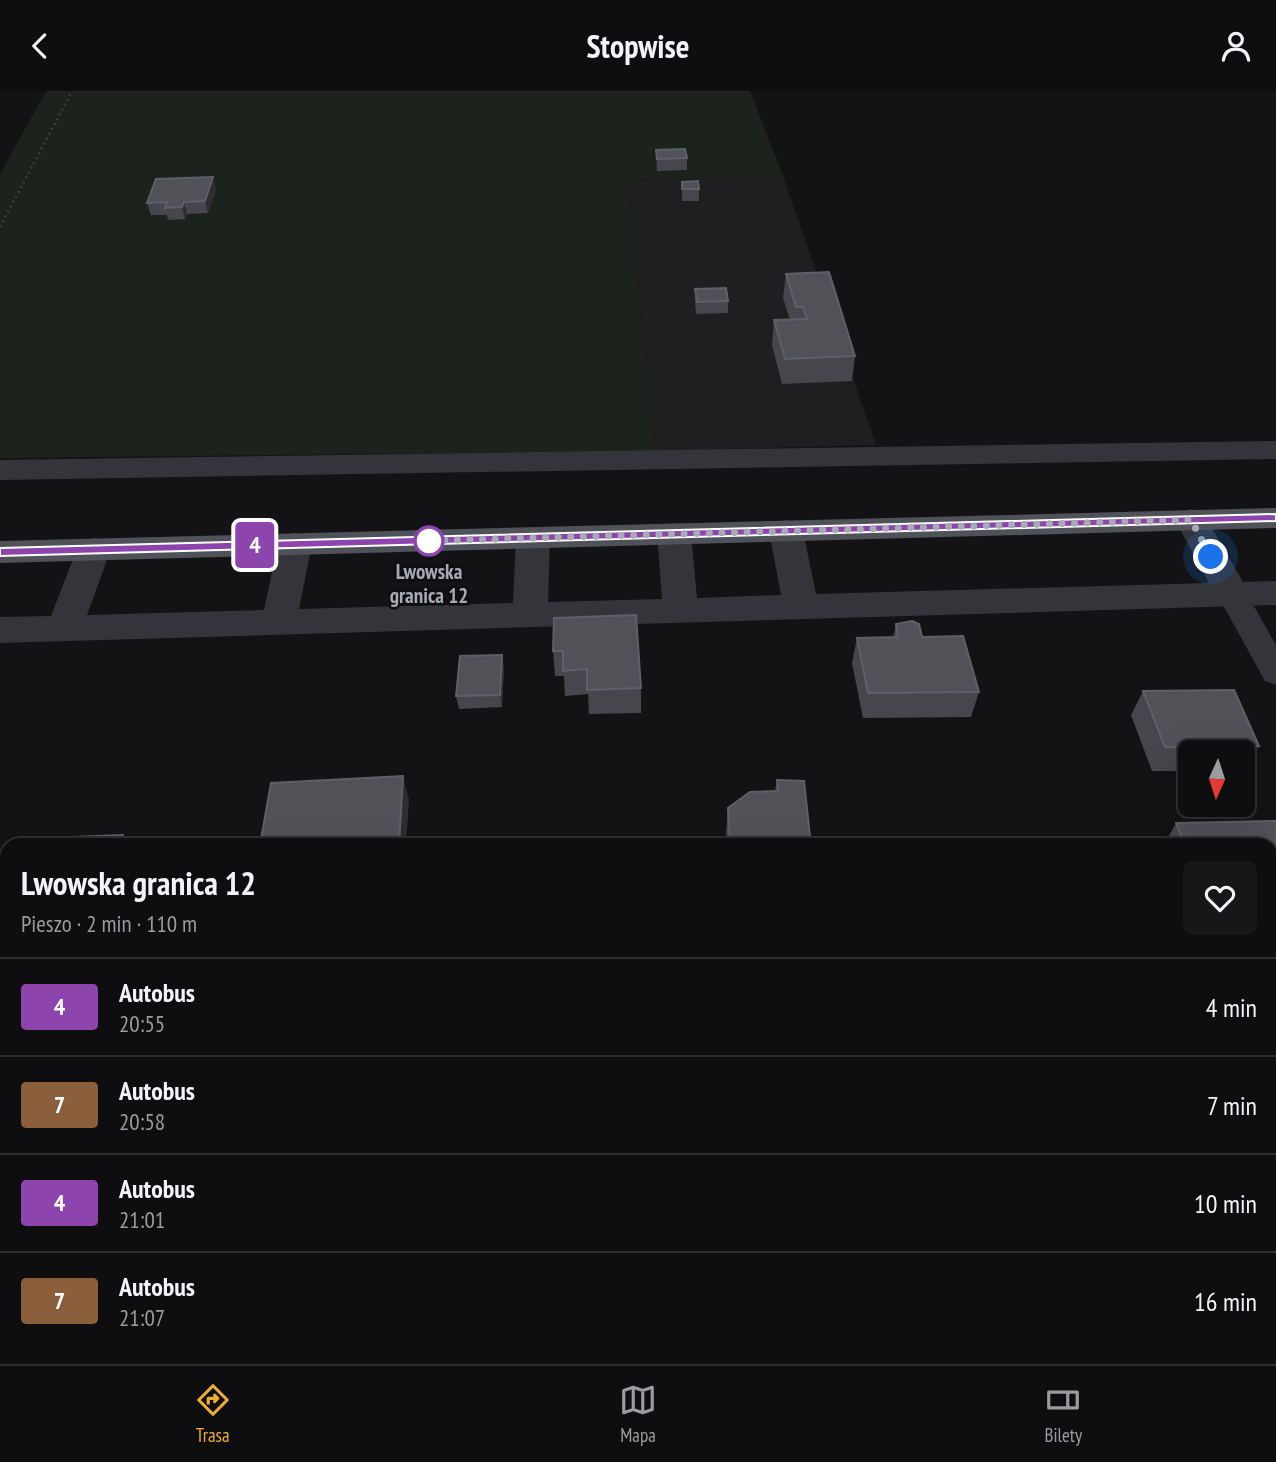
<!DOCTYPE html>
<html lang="pl">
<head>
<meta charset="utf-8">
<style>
  body { margin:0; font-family:"PT Sans Narrow",sans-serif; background:#171719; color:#f1f3f6; height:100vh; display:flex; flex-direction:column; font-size:26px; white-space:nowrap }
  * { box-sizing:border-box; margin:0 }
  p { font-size:23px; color:#9b9c9f }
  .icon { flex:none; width:38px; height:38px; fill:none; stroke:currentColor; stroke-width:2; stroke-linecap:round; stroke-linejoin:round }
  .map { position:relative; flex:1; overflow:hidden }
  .details { position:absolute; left:0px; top:747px; width:1278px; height:527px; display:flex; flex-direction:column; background:#0e0e10; border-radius:21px 21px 0 0; box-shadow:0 7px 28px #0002,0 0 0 2px #2e2e30 }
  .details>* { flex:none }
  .badge { padding:0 14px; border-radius:5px; font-size:24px; line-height:46px }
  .needle { width:46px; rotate:183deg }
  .fabs { position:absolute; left:1178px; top:649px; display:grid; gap:14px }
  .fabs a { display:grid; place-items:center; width:77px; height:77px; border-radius:10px; background:#0e0e10; box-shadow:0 7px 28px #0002,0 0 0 2px #2e2e30; font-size:35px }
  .you { position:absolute; width:35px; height:35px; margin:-18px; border:5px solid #fff; border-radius:50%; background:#1a73e8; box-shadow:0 0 0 10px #1a73e833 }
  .map>.badge { position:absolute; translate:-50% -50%; box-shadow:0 0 0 4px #fff }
  .round { display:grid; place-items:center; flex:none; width:74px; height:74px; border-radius:10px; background:#171719 }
  .overview { display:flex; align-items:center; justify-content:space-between; height:119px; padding:0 21px }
  h1 { font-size:33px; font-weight:700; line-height:52px }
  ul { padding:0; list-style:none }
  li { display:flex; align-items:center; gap:21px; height:98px; padding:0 21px; border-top:2px solid #2e2e30 }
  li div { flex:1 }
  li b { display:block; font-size:26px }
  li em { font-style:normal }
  li .badge { min-width:77px; font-weight:700; text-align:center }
  header { display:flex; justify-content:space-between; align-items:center; height:91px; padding:0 21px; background:#0e0e10; font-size:32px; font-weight:700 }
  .tab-bar { display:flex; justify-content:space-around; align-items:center; height:98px; border-top:2px solid #2e2e30; background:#0e0e10; font-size:19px; color:#9b9c9f }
  .tab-bar a { display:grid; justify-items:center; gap:4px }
  .tab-bar .current { color:#f0ad30 }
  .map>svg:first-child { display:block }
</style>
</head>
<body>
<header><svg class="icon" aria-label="back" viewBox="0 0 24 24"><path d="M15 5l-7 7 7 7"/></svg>Stopwise<svg class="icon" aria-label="person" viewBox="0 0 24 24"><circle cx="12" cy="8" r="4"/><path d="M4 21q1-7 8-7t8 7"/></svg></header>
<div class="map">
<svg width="1276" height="1273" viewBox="0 0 1276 1273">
  <rect width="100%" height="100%" fill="#131315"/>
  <path fill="#1f1f22" d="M 783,85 L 876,354 L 655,360 L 627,90 Z"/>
  <path fill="#1b231c" d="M 46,0 L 750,0 L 783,85 L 627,90 L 655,360 L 0,367 L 0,83 Z"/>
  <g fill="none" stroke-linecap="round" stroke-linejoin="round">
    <path stroke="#3a3c41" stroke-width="2.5" stroke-dasharray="2 3.5" stroke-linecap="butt" d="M 0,136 L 72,0"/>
    <path fill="#34353a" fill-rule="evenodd" d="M 1232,493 L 1243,496 L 1276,554 L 1276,594 L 1265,590 L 1217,503 L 1221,496 Z"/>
    <path fill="#34353a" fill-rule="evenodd" d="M 1276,350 L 1276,368 L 0,389 L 0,369 Z
      M 1191,418 L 1203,422 L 1243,491 L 1276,490 L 1276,514 L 0,552 L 0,526 L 51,525 L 77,458 L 82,450 L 94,447 L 106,450 L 111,458 L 87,524 L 264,519 L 278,453 L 283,445 L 295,442 L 307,445 L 312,453 L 299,518 L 513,512 L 516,447 L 521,439 L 533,436 L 545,439 L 550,447 L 548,511 L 662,508 L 657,443 L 662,435 L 674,432 L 686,435 L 691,443 L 697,507 L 781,504 L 769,440 L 774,432 L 786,429 L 798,432 L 803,440 L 816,503 L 1209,492 L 1175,429 L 1179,422 Z"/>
    <path fill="#505259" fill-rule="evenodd" d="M 1276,417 L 1276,437 L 0,472 L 0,450 Z"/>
  </g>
  <path fill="#46474d" d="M 656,59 L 687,67 L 687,79 L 657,80 Z
    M 682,91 L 699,98 L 699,110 L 682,110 Z
    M 216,98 L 208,122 L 187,123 L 185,128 L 168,129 L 167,124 L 151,124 L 147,112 Z
    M 786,183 L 855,265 L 852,290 L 782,293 L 772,254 L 774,229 L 790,229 L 783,207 Z
    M 695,198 L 728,210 L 728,222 L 696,223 L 695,210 Z
    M 554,527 L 641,597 L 641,622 L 589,623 L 588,603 L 565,605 L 564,585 L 555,585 L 553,560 Z
    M 896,533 L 922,546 L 979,601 L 971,626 L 863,627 L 852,572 L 857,547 L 893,546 Z
    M 502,564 L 504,577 L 502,616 L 459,618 L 456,605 Z
    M 1143,600 L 1259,655 L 1244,680 L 1242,680 L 1242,662 L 1190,662 L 1190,695 L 1186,695 L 1180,691 L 1176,680 L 1152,680 L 1131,624 Z
    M 777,689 L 811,754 L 727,754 L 726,741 L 728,717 L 775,700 Z
    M 1276,730 L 1276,799 L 1270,799 L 1270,754 L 1164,754 L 1176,732 Z
    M 7,781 L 7,844 L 0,835 L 0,802 Z"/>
  <path fill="#2d2e32" d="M 213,86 L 216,98 L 208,122 L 205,110 Z
    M 184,111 L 187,123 L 185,128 L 182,116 Z
    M 502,564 L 504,577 L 502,616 L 500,604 Z
    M 403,685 L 409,709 L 406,754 L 399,754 Z
    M 123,744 L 129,754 L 121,754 Z
    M 7,1034 L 7,1137 L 0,1157 L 0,1053 Z"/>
  <path fill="#505258" stroke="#5e6067" stroke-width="2" d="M 685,58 L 687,67 L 657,68 L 656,59 Z
    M 213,86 L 205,110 L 184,111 L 182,116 L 165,117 L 167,111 L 147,112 L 156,88 Z
    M 698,90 L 699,98 L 682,98 L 682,91 Z
    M 829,181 L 855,265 L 785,268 L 774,229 L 807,228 L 803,216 L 796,216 L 786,183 Z
    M 726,197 L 728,210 L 697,211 L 695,198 Z
    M 636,524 L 641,597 L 587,599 L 587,578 L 563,580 L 563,560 L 553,560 L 554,527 Z
    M 912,530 L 919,533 L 922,546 L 963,545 L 979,601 L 868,602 L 857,547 L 898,546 L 896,533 Z
    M 502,564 L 500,604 L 456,605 L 460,565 Z
    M 1234,599 L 1259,655 L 1216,655 L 1218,662 L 1192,662 L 1189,656 L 1165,656 L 1143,600 Z
    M 403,685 L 399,754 L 260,754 L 271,692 Z
    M 777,689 L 804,690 L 811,754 L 730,754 L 728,717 L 750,701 L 778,700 Z
    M 1276,730 L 1276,776 L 1270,776 L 1270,754 L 1185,754 L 1176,732 Z
    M 123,744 L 121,754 L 16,754 L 18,748 Z
    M 7,781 L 7,824 L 0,824 L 0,802 Z
    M 0,931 L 7,932 L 7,1034 L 0,1053 Z"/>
  <path fill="#8e44ad" stroke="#fff" stroke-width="2" d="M 1276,423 L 1276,430 L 0,465 L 0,457 Z"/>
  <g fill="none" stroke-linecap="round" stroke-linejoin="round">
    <path stroke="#a5aab5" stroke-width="7" stroke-dasharray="0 12.6" d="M 429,450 L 418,450 L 1191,429 L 1211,466"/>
  </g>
  <circle fill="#fff" stroke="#8e44ad" stroke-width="3.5" cx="429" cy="450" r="14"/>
  <g text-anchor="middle" stroke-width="5" stroke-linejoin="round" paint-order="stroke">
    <g font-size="21" font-weight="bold" fill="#a5aab5" stroke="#0e0e10">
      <text x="429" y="488">Lwowska<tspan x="429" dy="24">granica 12</tspan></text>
    </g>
  </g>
</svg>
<div class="fabs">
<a><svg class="needle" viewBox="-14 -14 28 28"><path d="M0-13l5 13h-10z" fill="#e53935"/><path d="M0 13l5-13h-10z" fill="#9b9c9f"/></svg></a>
</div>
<div class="you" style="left:1211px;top:466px"></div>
<b class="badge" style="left:255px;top:454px;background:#8e44ad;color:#fff">4</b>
<section class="details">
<div class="overview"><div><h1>Lwowska granica 12</h1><p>Pieszo · 2 min · 110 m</p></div><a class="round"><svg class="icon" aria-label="heart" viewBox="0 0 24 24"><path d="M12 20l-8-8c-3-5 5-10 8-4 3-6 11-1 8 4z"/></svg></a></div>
<ul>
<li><span class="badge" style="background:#8e44ad;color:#fff">4</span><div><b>Autobus</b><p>20:55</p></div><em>4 min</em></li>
<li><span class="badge" style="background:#8b5e3c;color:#fff">7</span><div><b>Autobus</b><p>20:58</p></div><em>7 min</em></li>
<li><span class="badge" style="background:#8e44ad;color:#fff">4</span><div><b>Autobus</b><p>21:01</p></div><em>10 min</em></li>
<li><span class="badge" style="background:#8b5e3c;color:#fff">7</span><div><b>Autobus</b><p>21:07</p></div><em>16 min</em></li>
</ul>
</section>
</div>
<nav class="tab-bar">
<a class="current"><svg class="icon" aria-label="directions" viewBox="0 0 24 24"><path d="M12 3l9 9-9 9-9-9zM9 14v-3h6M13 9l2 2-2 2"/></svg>Trasa</a>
<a><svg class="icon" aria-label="map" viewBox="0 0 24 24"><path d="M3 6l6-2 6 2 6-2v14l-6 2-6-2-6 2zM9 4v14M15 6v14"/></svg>Mapa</a>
<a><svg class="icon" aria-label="tickets" viewBox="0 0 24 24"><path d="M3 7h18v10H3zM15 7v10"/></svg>Bilety</a>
</nav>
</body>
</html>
